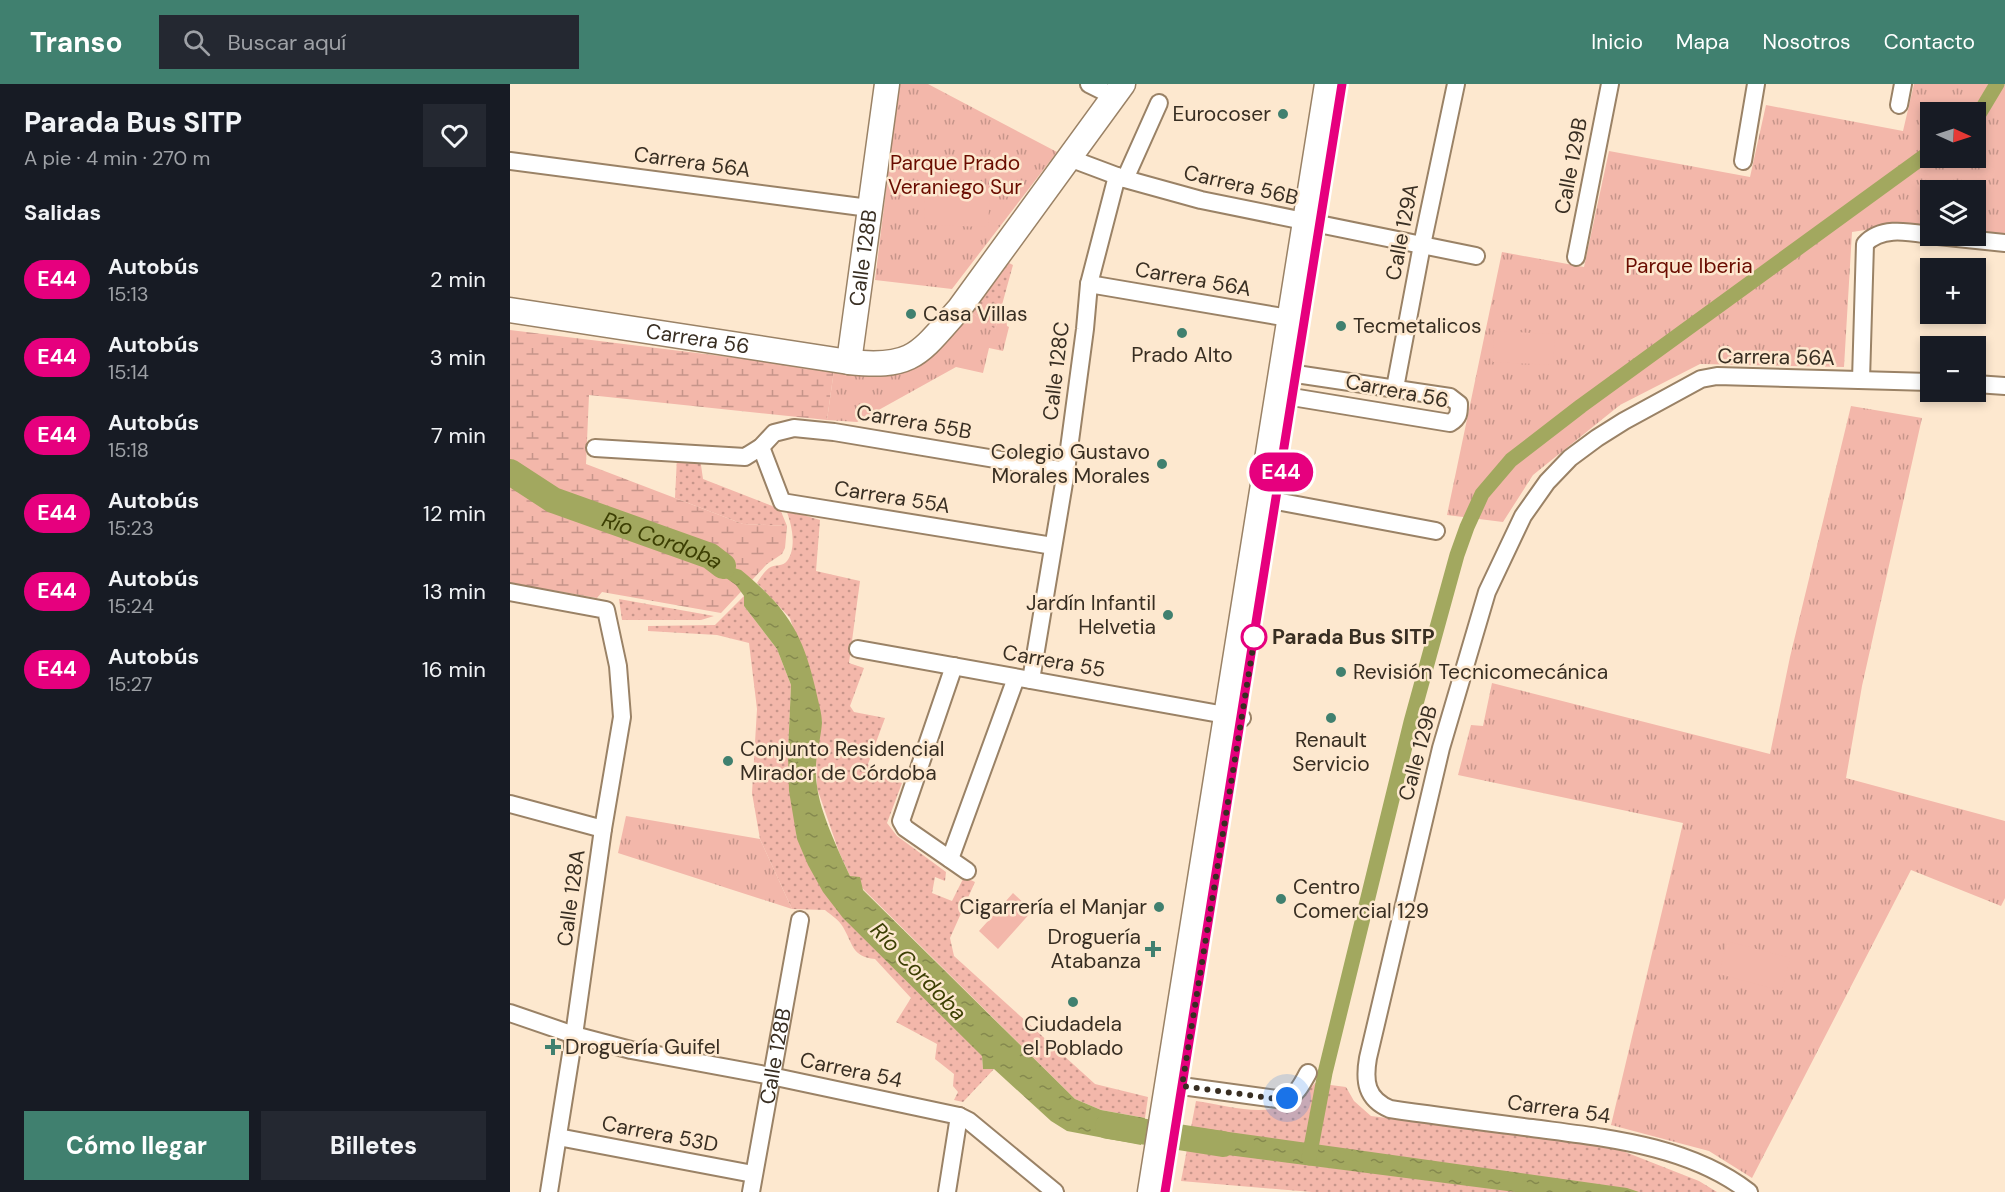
<!DOCTYPE html>
<html lang="es">
<head>
<meta charset="utf-8">
<style>
  body { margin:0; font-family:"DM Sans",sans-serif; background:#242831; color:#f1f3f6; height:100vh; display:flex; flex-direction:column; font-size:22px; white-space:nowrap }
  * { box-sizing:border-box; margin:0 }
  p { font-size:20px; color:#9ea1a6 }
  .icon { flex:none; width:33px; height:33px; fill:none; stroke:currentColor; stroke-width:2; stroke-linecap:round; stroke-linejoin:round }
  .map { position:relative; flex:1; overflow:hidden }
  .sheet { display:flex; flex-direction:column; background:#171b24; width:510px }
  .sheet>* { flex:none }
  .badge { padding:0 12px; border-radius:20px; font-size:21px; line-height:39px }
  .needle { width:39px; rotate:93deg }
  .fabs { position:absolute; left:1410px; top:18px; display:grid; gap:12px }
  .fabs a { display:grid; place-items:center; width:66px; height:66px; border-radius:0px; background:#171b24; box-shadow:0 3px 9px #0003; font-size:30px }
  .you { position:absolute; width:30px; height:30px; margin:-15px; border:4px solid #fff; border-radius:50%; background:#1a73e8; box-shadow:0 0 0 9px #1a73e833 }
  .map>.badge { position:absolute; translate:-50% -50%; box-shadow:0 0 0 3px #fff }
  h2 { padding:0 24px; font-size:22px; line-height:54px }
  .round { display:grid; place-items:center; flex:none; width:63px; height:63px; border-radius:0px; background:#242831 }
  .headline { display:flex; align-items:center; justify-content:space-between; height:102px; padding:0 24px }
  h1 { font-size:28px; font-weight:800; line-height:45px }
  .primary-button { display:flex; gap:12px; margin-top:auto; padding:12px 24px }
  .primary-button a { flex:1; height:69px; border-radius:0px; background:#40806f; color:#fff; font-size:24px; font-weight:800; line-height:69px; text-align:center }
  .primary-button a+a { background:#242831; color:#f1f3f6 }
  ul { padding:0; list-style:none }
  li { display:flex; align-items:center; gap:18px; height:78px; padding:0 24px }
  li div { flex:1 }
  li b { display:block; font-size:22px }
  li em { font-style:normal }
  li .badge { min-width:66px; font-weight:700; text-align:center }
  header { display:flex; align-items:center; gap:36px; box-sizing:border-box; height:84px; padding:0 30px; background:#40806f; color:#fff }
  header strong { font-size:28px }
  nav { display:flex; gap:33px; margin-inline-start:auto; font-size:21px }
  .search { width:420px; height:54px; background:#242831; display:flex; align-items:center; gap:15px; box-sizing:border-box; padding:0 21px; border-radius:0px; color:#9ea1a6; font-size:22px }
  main { display:flex; flex:1; min-height:0 }
  .map>svg:first-child { display:block }
</style>
</head>
<body>
<header>
<strong>Transo</strong>
<div class="search"><svg class="icon" aria-label="search" viewBox="0 0 24 24"><circle cx="10" cy="10" r="6"/><path d="M15 15l6 6"/></svg>Buscar aquí</div>
<nav><a>Inicio</a><a>Mapa</a><a>Nosotros</a><a>Contacto</a></nav>
</header>
<main>
<section class="sheet">
<div class="headline"><div><h1>Parada Bus SITP</h1><p>A pie · 4 min · 270 m</p></div><a class="round"><svg class="icon" aria-label="heart" viewBox="0 0 24 24"><path d="M12 20l-8-8c-3-5 5-10 8-4 3-6 11-1 8 4z"/></svg></a></div>
<h2>Salidas</h2>
<ul>
<li><span class="badge" style="background:#e6007e;color:#fff">E44</span><div><b>Autobús</b><p>15:13</p></div><em>2 min</em></li>
<li><span class="badge" style="background:#e6007e;color:#fff">E44</span><div><b>Autobús</b><p>15:14</p></div><em>3 min</em></li>
<li><span class="badge" style="background:#e6007e;color:#fff">E44</span><div><b>Autobús</b><p>15:18</p></div><em>7 min</em></li>
<li><span class="badge" style="background:#e6007e;color:#fff">E44</span><div><b>Autobús</b><p>15:23</p></div><em>12 min</em></li>
<li><span class="badge" style="background:#e6007e;color:#fff">E44</span><div><b>Autobús</b><p>15:24</p></div><em>13 min</em></li>
<li><span class="badge" style="background:#e6007e;color:#fff">E44</span><div><b>Autobús</b><p>15:27</p></div><em>16 min</em></li>
</ul>
<div class="primary-button"><a>Cómo llegar</a><a>Billetes</a></div>
</section>
<div class="map">
<svg width="1495" height="1108" viewBox="0 0 1495 1108">
  <defs>
    <pattern id="grass-dots" width="8" height="8" patternUnits="userSpaceOnUse" patternTransform="scale(1.5)"><rect width="8" height="8" fill="#f3b7aa"/><path d="M2 2h.1M6 6h.1" fill="none" stroke="#c6958a" stroke-width="1.8" stroke-linecap="round"/></pattern>
    <pattern id="wetland-marsh" width="20" height="14" patternUnits="userSpaceOnUse" patternTransform="scale(1.5)"><rect width="20" height="14" fill="#f3b7aa"/><path d="M1 5h8M5 5V1M11 12h8M15 12V8" fill="none" stroke="#c6958a"/></pattern>
    <pattern id="park-tufts" width="24" height="20" patternUnits="userSpaceOnUse" patternTransform="scale(1.5)"><rect width="24" height="20" fill="#f3b7aa"/><path d="M3 7l-1-3M5 7V3M7 7l1-3M15 17l-1-3M17 17v-4M19 17l1-3" fill="none" stroke="#c6958a"/></pattern>
    <pattern id="water-ripples" width="26" height="14" patternUnits="userSpaceOnUse" patternTransform="scale(1.5)"><rect width="26" height="14" fill="#a2a85f"/><path d="M2 4q2-2 4 0t4 0M15 11q2-2 4 0t4 0" fill="none" stroke="#85894e"/></pattern>
  </defs>
  <rect width="100%" height="100%" fill="#fde8cf"/>
  <path fill="url(#grass-dots)" d="M 499,179 L 503,181 L 485,246 L 462,229 Z
    M 167,373 L 190,374 L 193,395 L 270,425 L 277,442 L 233,440 L 165,414 Z
    M 276,426 L 310,436 L 306,487 L 350,497 L 339,579 L 354,584 L 340,622 L 344,628 L 375,634 L 358,680 L 364,691 L 392,699 L 377,739 L 387,752 L 436,788 L 435,797 L 425,793 L 422,809 L 442,817 L 454,793 L 465,798 L 440,854 L 444,872 L 585,1000 L 638,1013 L 635,1034 L 591,1026 L 565,1015 L 340,792 L 329,768 L 307,704 L 306,672 L 312,637 L 280,534 L 247,499 C 250,494 255,487 259,484 C 265,480 273,483 277,477 C 287,464 282,440 276,426 Z
    M 234,512 L 234,522 L 267,565 L 281,601 L 278,668 L 287,755 L 472,972 L 473,985 L 484,985 L 453,1018 L 444,1016 L 448,1008 L 443,1002 L 444,990 L 425,975 L 427,960 L 386,938 L 401,914 L 365,875 C 342,873 343,860 333,843 C 329,836 321,831 315,826 L 282,825 L 250,755 L 242,709 L 247,625 L 239,559 L 207,551 L 138,547 L 138,542 L 205,541 Z
    M 109,515 L 204,532 L 191,536 L 112,536 Z
    M 805,999 L 836,1003 L 844,1017 L 861,1032 L 1100,1062 L 1189,1097 L 1207,1108 L 802,1108 L 671,1097 L 686,1017 C 731,1024 772,1040 805,999 Z"/>
  <path fill="url(#wetland-marsh)" d="M 0,246 L 324,286 L 317,336 L 79,311 L 76,380 L 233,440 L 277,442 L 275,464 L 272,470 L 257,480 L 211,529 L 92,508 L 87,514 L 0,499 Z"/>
  <path fill="url(#park-tufts)" fill-rule="evenodd" d="M 389,0 L 418,0 L 547,68 L 442,205 L 365,196 Z
    M 1404,0 L 1495,0 L 1495,157 L 1466,152 L 1466,106 L 1420,106 L 1420,148 L 1381,142 L 1342,148 L 1334,283 L 1190,280 L 1110,321 L 1023,391 L 993,438 L 937,431 L 992,168 L 1074,183 L 1099,67 L 1240,93 L 1256,21 L 1393,47 ZM 1420,28 L 1466,28 L 1466,74 L 1420,74 Z
    M 462,229 L 485,245 L 489,233 L 496,234 L 497,242 L 499,243 L 493,267 L 479,264 L 473,289 L 446,283 L 347,338 L 317,336 L 324,286 C 345,287 374,292 395,288 C 420,282 445,248 462,229 Z
    M 1341,322 L 1412,334 L 1352,602 L 1336,694 L 1495,737 L 1495,814 L 1491,822 L 1401,786 L 1242,1094 L 1199,1067 L 1101,1041 L 1173,739 L 948,691 L 961,641 L 973,642 L 982,599 L 1260,670 L 1280,573 Z
    M 116,732 L 250,755 L 282,825 L 108,769 Z"/>
  <path fill="#f3b7aa" d="M 415,102 L 480,104 L 478,143 L 414,141 Z
    M 984,247 L 1045,250 L 1043,281 L 983,278 Z
    M 503,809 L 522,827 L 488,865 L 469,847 Z
    M 1217,857 L 1280,874 L 1272,907 L 1209,890 Z"/>
  <path fill="url(#water-ripples)" d="M 179,456 L 187,462 L 187,465 L 196,469 L 203,467 L 224,477 L 224,484 L 231,486 C 277,524 293,549 306,607 C 308,617 312,629 312,639 C 310,662 303,677 307,702 C 310,728 329,768 340,792 L 350,793 L 353,806 L 565,1015 L 591,1026 L 635,1034 L 631,1061 L 557,1047 L 541,1037 L 484,985 L 473,985 L 472,972 L 333,834 L 313,808 L 298,781 L 287,755 L 279,707 L 278,668 L 281,601 L 267,565 L 234,522 L 234,512 L 226,501 L 213,492 L 210,484 L 204,481 L 201,475 L 189,477 L 182,462 L 176,460 Z
    M 683,1043 L 1117,1104 L 1129,1108 L 1005,1108 L 679,1066 Z"/>
  <g fill="none" stroke-linecap="round" stroke-linejoin="round">
    <path stroke="#a2a85f" stroke-width="15" d="M 1466,35 L 1487,0
      M 799,1074 L 815,989 L 901,638 L 947,471 L 957,443 L 972,410 L 1001,376 L 1071,322 L 1420,68"/>
    <g stroke="#a2a85f" stroke-width="26">
      <path id="s1" d="M 0,388 L 43,416 L 200,472 L 213,482"/>
      <path d="M 598,1042 L 713,1060"/>
    </g>
    <defs>
      <g id="street">
        <path d="M 579,0 L 603,12"/>
        <path d="M 1389,21 L 1393,0"/>
        <path d="M 559,74 L 615,95 L 691,116 L 966,172"/>
        <path d="M 0,77 L 359,124"/>
        <path d="M 1233,77 L 1246,0"/>
        <path d="M 615,95 L 649,19"/>
        <path d="M 1428,152 L 1495,159"/>
        <path d="M 1066,173 L 1100,0"/>
        <path d="M 579,200 L 779,234"/>
        <path d="M 1351,296 L 1355,160 C 1371,142 1399,148 1420,151"/>
        <path d="M 1466,300 L 1495,302"/>
        <path d="M 885,304 L 912,161 L 946,0"/>
        <path d="M 782,313 L 940,339 C 949,334 949,329 949,320 L 940,313 L 786,290"/>
        <path d="M 251,363 L 272,418 L 543,462"/>
        <path d="M 85,364 L 235,373 L 251,363 L 264,349 L 284,344 L 324,348 L 556,387"/>
        <path d="M 766,417 L 926,447"/>
        <path d="M 0,508 L 96,526 L 108,582 L 112,633 L 93,745 L 64,951 L 39,1108"/>
        <path d="M 348,565 L 732,634"/>
        <path d="M 444,582 L 391,737 L 395,744 L 457,787"/>
        <path d="M 521,596 L 556,387 L 575,245 L 579,200 L 607,92"/>
        <path d="M 0,720 L 93,745"/>
        <path d="M 440,775 L 506,594"/>
        <path d="M 0,929 L 64,951 L 121,966 L 261,992 L 449,1032 L 459,1037 L 545,1108"/>
        <path d="M 657,1000 L 767,1015 C 787,1013 789,1005 798,989"/>
        <path d="M 48,1053 L 243,1090"/>
        <path id="s2" d="M 241,1108 L 290,836"/>
        <path d="M 437,1108 L 449,1032"/>
        <path d="M 1239,1108 C 1178,1061 1096,1054 1022,1044 C 975,1038 927,1032 880,1025 C 856,1015 854,997 858,974 L 931,664 L 977,508 L 1013,432 L 1037,398 L 1060,374 L 1087,354 L 1114,337 L 1191,295 L 1207,292 L 1420,298"/>
      </g>
      <g id="secondary">
        <path id="s3" d="M 0,226 L 339,278 C 403,285 409,270 449,225 L 613,0"/>
        <path id="s4" d="M 339,278 L 377,0"/>
        <path d="M 640,1108 L 817,0"/>
      </g>
    </defs>
    <use href="#street" stroke="#9a8266" stroke-width="20"/>
    <use href="#secondary" stroke="#9a8266" stroke-width="27"/>
    <use href="#street" stroke="#fff" stroke-width="16"/>
    <use href="#secondary" stroke="#fff" stroke-width="24"/>
  </g>
  <g fill="none" stroke-linecap="round" stroke-linejoin="round">
    <defs>
      <path id="line" d="M 655,1108 L 832,0"/>
    </defs>
    <use href="#line" stroke="#fff" stroke-width="14"/>
    <use href="#line" stroke="#e6007e" stroke-width="9"/>
    <path stroke="#382e22" stroke-width="6" stroke-dasharray="0 10.8" d="M 744,553 L 746,545 L 672,1002 L 767,1015 L 777,1014"/>
  </g>
  <g fill="#40806f" stroke="#fde8cf" stroke-width="2">
    <circle cx="773" cy="30" r="6"/>
    <circle cx="401" cy="230" r="6"/>
    <circle cx="831" cy="242" r="6"/>
    <circle cx="672" cy="249" r="6"/>
    <circle cx="652" cy="380" r="6"/>
    <circle cx="658" cy="531" r="6"/>
    <circle cx="831" cy="588" r="6"/>
    <circle cx="821" cy="634" r="6"/>
    <circle cx="218" cy="677" r="6"/>
    <circle cx="771" cy="815" r="6"/>
    <circle cx="649" cy="823" r="6"/>
    <path d="M640 856h6v6h6v6h-6v6h-6v-6h-6v-6h6z"/>
    <circle cx="563" cy="918" r="6"/>
    <path d="M40 954h6v6h6v6h-6v6h-6v-6h-6v-6h6z"/>
  </g>
  <circle fill="#fff" stroke="#e6007e" stroke-width="3" cx="744" cy="553" r="12"/>
  <g text-anchor="middle" stroke-width="5" stroke-linejoin="round" paint-order="stroke">
    <g font-size="21" fill="#382e22" stroke="#fde8cf" text-anchor="start">
      <text x="761" y="37" text-anchor="end">Eurocoser</text>
      <text x="413" y="237">Casa Villas</text>
      <text x="843" y="249">Tecmetalicos</text>
      <text x="672" y="278" text-anchor="middle">Prado Alto</text>
      <text x="640" y="375" text-anchor="end">Colegio Gustavo<tspan x="640" dy="24">Morales Morales</tspan></text>
      <text x="646" y="526" text-anchor="end">Jardín Infantil<tspan x="646" dy="24">Helvetia</tspan></text>
      <text x="843" y="595">Revisión Tecnicomecánica</text>
      <text x="821" y="663" text-anchor="middle">Renault<tspan x="821" dy="24">Servicio</tspan></text>
      <text x="230" y="672">Conjunto Residencial<tspan x="230" dy="24">Mirador de Córdoba</tspan></text>
      <text x="783" y="810">Centro<tspan x="783" dy="24">Comercial 129</tspan></text>
      <text x="637" y="830" text-anchor="end">Cigarrería el Manjar</text>
      <text x="631" y="860" text-anchor="end">Droguería<tspan x="631" dy="24">Atabanza</tspan></text>
      <text x="563" y="947" text-anchor="middle">Ciudadela<tspan x="563" dy="24">el Poblado</tspan></text>
      <text x="55" y="970">Droguería Guifel</text>
    </g>
    <g font-size="21" fill="#382e22" stroke="#fde8cf">
      <text transform="translate(182 78) rotate(8)" y="7">Carrera 56A</text>
      <text transform="translate(1061 82) rotate(-79)" y="7">Calle 129B</text>
      <text transform="translate(731 101) rotate(13)" y="7">Carrera 56B</text>
      <text transform="translate(892 148) rotate(-79)" y="7">Calle 129A</text>
      <text dy="7" stroke="none"><textPath href="#s4" startOffset="105">Calle 128B</textPath></text>
      <text transform="translate(683 195) rotate(10)" y="7">Carrera 56A</text>
      <text dy="7" stroke="none"><textPath href="#s3" startOffset="190">Carrera 56</textPath></text>
      <text transform="translate(1266 273) rotate(1)" y="7">Carrera 56A</text>
      <text transform="translate(546 287) rotate(-83)" y="7">Calle 128C</text>
      <text transform="translate(887 307) rotate(11)" y="7">Carrera 56</text>
      <text transform="translate(404 338) rotate(10)" y="7">Carrera 55B</text>
      <text transform="translate(382 413) rotate(9)" y="7">Carrera 55A</text>
      <text transform="translate(544 577) rotate(10)" y="7">Carrera 55</text>
      <text transform="translate(908 669) rotate(-75)" y="7">Calle 129B</text>
      <text transform="translate(61 814) rotate(-82)" y="7">Calle 128A</text>
      <text dy="7" stroke="none"><textPath href="#s2" startOffset="138">Calle 128B</textPath></text>
      <text transform="translate(341 986) rotate(12)" y="7">Carrera 54</text>
      <text transform="translate(1049 1025) rotate(8)" y="7">Carrera 54</text>
      <text transform="translate(150 1050) rotate(11)" y="7">Carrera 53D</text>
    </g>
    <g font-size="21" fill="#6a0c00" stroke="#fde8cf">
      <text x="445" y="86">Parque Prado<tspan x="445" dy="24">Veraniego Sur</tspan></text>
      <text x="1179" y="189">Parque Iberia</text>
    </g>
    <g font-size="21" font-weight="bold" fill="#382e22" stroke="#fde8cf" text-anchor="start">
      <text x="762" y="560">Parada Bus SITP</text>
    </g>
    <g font-size="22" font-style="italic" fill="#3c3f03" stroke="#fde8cf">
      <text dy="8" stroke="none"><textPath href="#s1" startOffset="168">Río Cordoba</textPath></text>
      <text transform="translate(409 887) rotate(46)" y="8">Río Cordoba</text>
    </g>
  </g>
</svg>
<div class="fabs">
<a><svg class="needle" viewBox="-14 -14 28 28"><path d="M0-13l5 13h-10z" fill="#e53935"/><path d="M0 13l5-13h-10z" fill="#9ea1a6"/></svg></a>
<a><svg class="icon" aria-label="layers" viewBox="0 0 24 24"><path d="M12 4l9 5-9 5-9-5zM3 14l9 5 9-5"/></svg></a>
<a>+</a>
<a>−</a>
</div>
<div class="you" style="left:777px;top:1014px"></div>
<b class="badge" style="left:771px;top:388px;background:#e6007e;color:#fff">E44</b>
</div>
</main>
</body>
</html>
